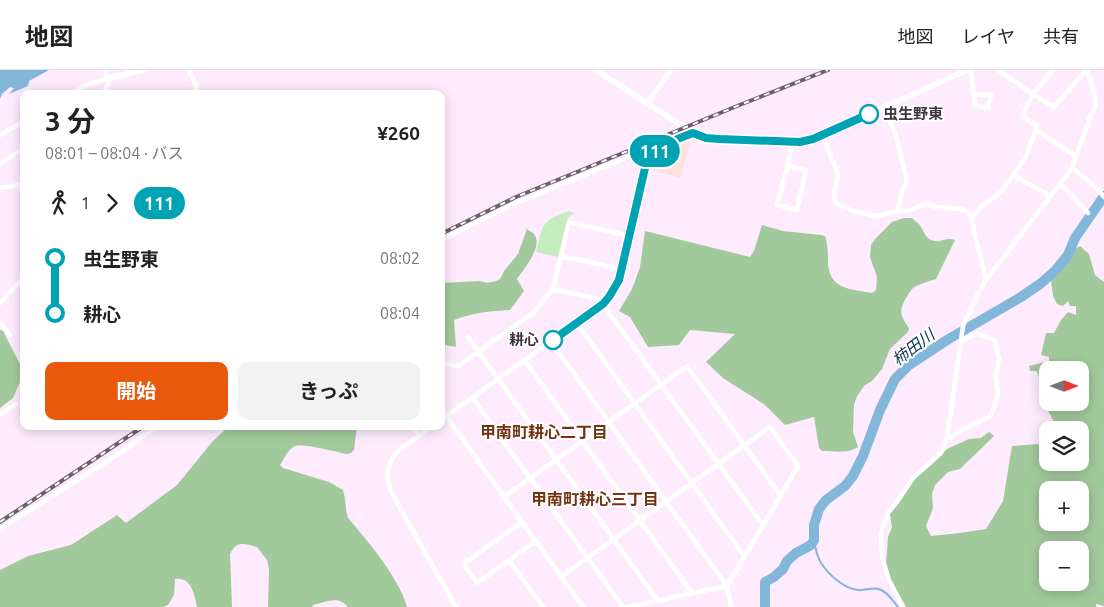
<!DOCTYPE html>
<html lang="ja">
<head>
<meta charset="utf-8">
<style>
  body { margin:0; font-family:Ubuntu,"Noto Sans JP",sans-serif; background:#f2f2f2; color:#222; height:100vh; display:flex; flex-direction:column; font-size:19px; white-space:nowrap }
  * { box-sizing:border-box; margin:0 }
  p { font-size:16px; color:#767676 }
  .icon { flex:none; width:28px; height:28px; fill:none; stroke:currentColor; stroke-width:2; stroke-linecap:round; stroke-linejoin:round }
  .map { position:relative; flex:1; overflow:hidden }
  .side { position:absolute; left:20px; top:20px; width:425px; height:340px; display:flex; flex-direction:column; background:#fff; border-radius:10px; box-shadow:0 2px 12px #0003 }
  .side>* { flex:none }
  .badge { padding:0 10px; border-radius:16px; font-size:18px; line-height:32px }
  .needle { width:32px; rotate:90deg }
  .controls { position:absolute; left:1039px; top:291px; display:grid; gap:10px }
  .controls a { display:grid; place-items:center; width:50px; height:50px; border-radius:10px; background:#fff; box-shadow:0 2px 12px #0003; font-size:25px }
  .map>.badge { position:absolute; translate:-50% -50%; box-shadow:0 0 0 2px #fff }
  .legs { display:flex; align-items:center; gap:8px; height:55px; padding:0 25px; font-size:16px }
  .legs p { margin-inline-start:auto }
  .summary { display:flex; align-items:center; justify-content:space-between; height:85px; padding:0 25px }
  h1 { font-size:28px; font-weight:700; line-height:38px }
  .action { display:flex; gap:10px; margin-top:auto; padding:10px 25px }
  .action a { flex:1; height:58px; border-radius:10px; background:#ea580c; color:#fff; font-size:20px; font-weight:700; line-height:58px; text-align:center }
  .action a+a { background:#f2f2f2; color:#222 }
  ul { padding:0 25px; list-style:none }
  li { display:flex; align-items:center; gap:18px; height:55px; font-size:19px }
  li i { display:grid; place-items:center; width:8px; height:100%; margin:0 6px; background:currentColor }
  li i::after { content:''; width:12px; height:12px; margin:-6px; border:4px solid; border-radius:50%; background:#fff }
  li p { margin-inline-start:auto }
  li:first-child i { background:linear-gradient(#0000 50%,currentColor 0) }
  li:last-child i { background:linear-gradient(currentColor 50%,#0000 0) }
  header { display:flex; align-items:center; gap:30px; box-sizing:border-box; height:70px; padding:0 25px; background:#fff; border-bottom:1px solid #e0e0e0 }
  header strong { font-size:24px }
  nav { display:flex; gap:28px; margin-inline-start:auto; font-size:18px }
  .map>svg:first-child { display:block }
</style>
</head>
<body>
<header>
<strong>地図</strong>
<nav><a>地図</a><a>レイヤ</a><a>共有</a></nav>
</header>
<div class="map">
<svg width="1104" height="537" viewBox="0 0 1104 537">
  <rect width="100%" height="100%" fill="#feecfe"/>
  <path fill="#fde2df" d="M 691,71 L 680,108 L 648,99 L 655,87 L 660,82 Z"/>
  <path fill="#c6ebc0" d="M 569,141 L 574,143 L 568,148 L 558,187 L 536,182 C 543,154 541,151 569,141 Z"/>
  <path fill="#a2c99c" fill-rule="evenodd" d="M 904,148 L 912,148 C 913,149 918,153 919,154 C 924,160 925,170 935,171 C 942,172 947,167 955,170 L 936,209 C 929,211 919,214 913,218 C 910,221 908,225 906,228 C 898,242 901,246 909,258 L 908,262 L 890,279 L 882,299 L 873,310 L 864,316 L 857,326 L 854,335 L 853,362 L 858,377 C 848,384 834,381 822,381 L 819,378 L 814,347 L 785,355 L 765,335 L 723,308 L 706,292 L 735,264 L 690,260 L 679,275 L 648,277 L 630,247 L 619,241 L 632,219 L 640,197 L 645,161 L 750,187 L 754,181 L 762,155 L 783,161 L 821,165 L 825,166 C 828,175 828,185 828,194 C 830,220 852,219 872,223 L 876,220 L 877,207 L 870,187 L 871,175 L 875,169 L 892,152 Z
    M 527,159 C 529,161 532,162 534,164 C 544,176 523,200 517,209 L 524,221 L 510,240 C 490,241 472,243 454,250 L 456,277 L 441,274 L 441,213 L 480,211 L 487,213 L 496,211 L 500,209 L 504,201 L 518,184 Z
    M 1080,176 L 1089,184 L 1095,205 L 1104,212 L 1104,536 L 1096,534 L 1096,537 L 906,537 L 891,510 L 886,493 L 888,467 L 892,457 L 890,444 L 917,406 L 947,379 L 969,369 L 981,368 L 989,362 L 994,366 L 960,399 L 948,402 L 935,415 L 932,424 L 933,438 L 926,456 L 931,466 L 960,463 L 986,459 L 1003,431 L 1012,376 L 1038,374 L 1047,373 L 1048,392 L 1080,392 L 1080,360 L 1058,360 L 1041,327 L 1045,312 L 1040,311 L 1037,301 L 1030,301 L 1029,296 L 1049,291 L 1049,287 L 1041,285 L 1046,263 L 1054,263 L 1061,250 L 1068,242 L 1076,245 L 1076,236 L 1070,236 L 1068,231 L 1063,236 L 1057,234 L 1053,226 L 1051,210 L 1070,183 ZM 1048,300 L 1080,300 L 1080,332 L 1048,332 ZM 1048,420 L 1080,420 L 1080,452 L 1048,452 ZM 1048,480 L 1080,480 L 1080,512 L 1048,512 Z
    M 0,260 L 3,261 L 24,302 L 13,328 L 0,338 Z
    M 229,356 L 357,356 L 354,380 L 351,383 L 347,384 C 337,382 304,373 295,376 C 288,379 284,389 280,395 L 283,398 L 329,412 L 343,420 C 346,429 345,439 348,448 C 367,470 400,509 407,537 L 348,537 C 338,525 327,532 313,535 L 312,537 L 268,537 L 269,499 L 267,490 L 257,477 C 244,474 237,470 230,484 L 232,537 L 197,537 C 194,524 192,507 175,509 L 174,525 L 168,535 L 163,537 L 0,537 L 0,500 L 28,486 L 71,475 L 117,445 L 126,453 L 177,415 L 212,372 Z"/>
  <path fill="#83b7da" d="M 0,0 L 49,0 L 29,11 L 28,16 L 9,24 L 14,18 L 10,17 L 2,24 L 0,29 Z"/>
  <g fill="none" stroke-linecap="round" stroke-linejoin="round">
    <path stroke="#83b7da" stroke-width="2" d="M 814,470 C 815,477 817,486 821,493 C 829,505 843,518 858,520 C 864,521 872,517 878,519 C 886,520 893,531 898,537"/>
    <path stroke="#83b7da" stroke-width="10" d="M 765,537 L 765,512 L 774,507 L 783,499 L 787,491 L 796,483 L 811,475 L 814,470 L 814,455 L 819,439 L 826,430 L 845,416 L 853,406 L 863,386 L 880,340 L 895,309 L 909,295 L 947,270 L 1021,227 L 1040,214 L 1055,201 L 1068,185 L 1075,168 L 1104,126"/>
    <path stroke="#fff" stroke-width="4.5" d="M 189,0 L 197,18 L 191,24
      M 971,0 L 975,36 L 988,38 L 991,25 L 975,24
      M 998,0 L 1033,24 L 1054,37 L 1086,0
      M 71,24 L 87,15 L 106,9
      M 99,24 L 105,20 L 108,14 L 106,9 L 106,0
      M 647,33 L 671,0
      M 884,37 L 896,66 L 907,111 L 902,121 L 898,141
      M 1036,60 L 1076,86
      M 0,65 L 24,51
      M 822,65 L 837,101 L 838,107 L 834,123 L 834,130 L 837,134 L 853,141 L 876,146 L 898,141 L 907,141 L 926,134 L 936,137 L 962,139 L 968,143 L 971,148 L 986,210
      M 0,94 L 24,78
      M 787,96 L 806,100 L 797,140 L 777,135 C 782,115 790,93 792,72
      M 1072,98 L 1097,118 L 1104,127
      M 1013,105 L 1050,126
      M 1060,113 L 1088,143
      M 0,118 L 24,114
      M 971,148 L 982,136 L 1001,122 L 1012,107 L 1026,86 L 1037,57 L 1022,45 L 1033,24 L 1053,0
      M 441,171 C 507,134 577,108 646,80 L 656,80
      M 561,186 L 621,199
      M 553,219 L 599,229 L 763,455
      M 0,233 L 24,207
      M 0,252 L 10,265
      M 577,253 L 744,486
      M 468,267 L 658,531
      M 551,272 L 727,516 L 731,537
      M 525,291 L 692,523
      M 441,293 L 458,296 L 533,243 L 553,219 L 569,152 L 629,166
      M 473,329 L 623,537
      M 441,339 L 583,537
      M 0,345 L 16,334
      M 441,350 L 603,234 C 610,226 615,219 619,209 L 647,93 L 656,80 L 693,63
      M 413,356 L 420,366
      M 433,356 L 399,380 C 386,394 385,406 392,424 L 456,537
      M 947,368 L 952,367 L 961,360 L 989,347 L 993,341 L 998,324 L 996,307 L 999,289 L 995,270 C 977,263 977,261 961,272
      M 504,427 L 687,296 L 781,426
      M 522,452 L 463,494 L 477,513 L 536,471
      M 0,459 L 120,383 L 157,356
      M 509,490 L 543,537
      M 561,507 L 770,357 L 798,396 L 727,516 L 628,537
      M 903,537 L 889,510 L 882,487 L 881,464 L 888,443 L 897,432 L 913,408 L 941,383 L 947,368 L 963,256 C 970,239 977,225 986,210 L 1072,98 L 1090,47 L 1096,35 L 1094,22 L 1087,0"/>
    <path stroke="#fff" stroke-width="5.5" d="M 596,0 L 693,63 L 706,68 L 799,72 L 813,69 L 822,65 L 967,0
      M 106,9 L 143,0"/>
    <defs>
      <path id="rail" d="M 441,164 L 516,127 L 742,34 L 828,0
        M 0,452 L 144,356"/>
    </defs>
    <use href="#rail" stroke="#6c5f6c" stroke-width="4"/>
    <use href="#rail" stroke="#fff" stroke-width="2" stroke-dasharray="5.5" stroke-linecap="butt"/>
  </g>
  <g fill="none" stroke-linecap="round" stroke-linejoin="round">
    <defs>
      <path id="line-1" d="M 553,270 L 603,234 L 609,227 L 619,210 L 645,98 C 652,76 673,71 693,63 L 706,68 L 719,69 L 800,72 L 813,69 L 869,44"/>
    </defs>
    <use href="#line-1" stroke="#fff" stroke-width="11"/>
    <use href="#line-1" stroke="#00a3b4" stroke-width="8"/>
  </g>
  <g fill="#fff" stroke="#00a3b4" stroke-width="2.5">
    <circle cx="869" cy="44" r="9"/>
    <circle cx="553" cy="270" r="9"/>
  </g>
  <g text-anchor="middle" stroke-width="4" stroke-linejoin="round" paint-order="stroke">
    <g font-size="15" font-weight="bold" fill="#413540" stroke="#fff" text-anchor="start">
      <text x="883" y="49">虫生野東</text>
      <text x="539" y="275" text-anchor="end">耕心</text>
    </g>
    <g font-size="16" font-style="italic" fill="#053149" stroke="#fff">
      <text transform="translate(913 277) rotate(-37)" y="6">柿田川</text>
    </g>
    <g font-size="16" font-weight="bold" fill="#733311" stroke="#fff">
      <text x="544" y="368">甲南町耕心二丁目</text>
      <text x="595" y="435">甲南町耕心三丁目</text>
    </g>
  </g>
</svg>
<div class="controls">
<a><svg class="needle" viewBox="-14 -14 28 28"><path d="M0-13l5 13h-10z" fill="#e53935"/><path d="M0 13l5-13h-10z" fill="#767676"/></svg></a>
<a><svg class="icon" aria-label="layers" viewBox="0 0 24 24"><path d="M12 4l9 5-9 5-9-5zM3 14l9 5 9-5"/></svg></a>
<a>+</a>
<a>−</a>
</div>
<b class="badge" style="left:655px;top:81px;background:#00a3b4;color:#fff">111</b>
<section class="side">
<div class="summary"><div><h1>3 分</h1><p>08:01 – 08:04 · バス</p></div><b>¥260</b></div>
<div class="legs"><svg class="icon" aria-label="walk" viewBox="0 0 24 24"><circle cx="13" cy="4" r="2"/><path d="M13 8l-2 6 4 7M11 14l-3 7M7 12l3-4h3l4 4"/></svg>1<svg class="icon" aria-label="forward" viewBox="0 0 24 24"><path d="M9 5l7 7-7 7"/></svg><b class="badge" style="background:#00a3b4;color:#fff">111</b></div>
<ul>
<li><i style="color:#00a3b4"></i><b>虫生野東</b><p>08:02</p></li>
<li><i style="color:#00a3b4"></i><b>耕心</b><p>08:04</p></li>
</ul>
<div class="action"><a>開始</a><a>きっぷ</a></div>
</section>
</div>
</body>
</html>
